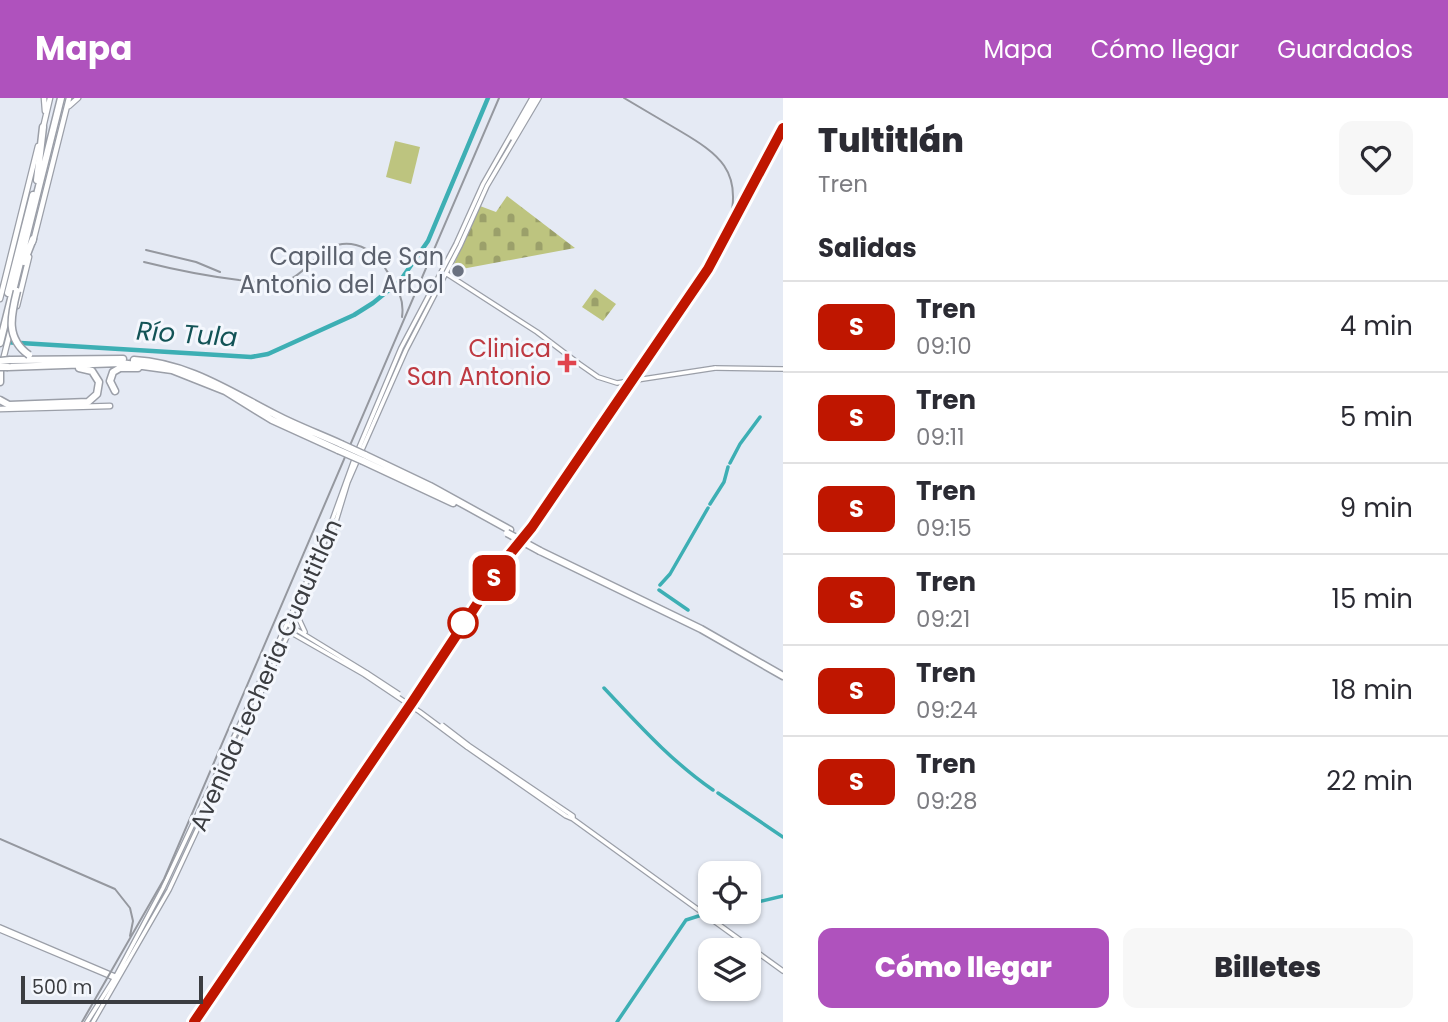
<!DOCTYPE html>
<html lang="es">
<head>
<meta charset="utf-8">
<style>
  body { margin:0; font-family:Poppins,sans-serif; background:#f7f7f7; color:#2b2b33; height:100vh; display:flex; flex-direction:column; font-size:26px; white-space:nowrap }
  * { box-sizing:border-box; margin:0 }
  p { font-size:23px; color:#7c7c81 }
  .icon { flex:none; width:38px; height:38px; fill:none; stroke:currentColor; stroke-width:2; stroke-linecap:round; stroke-linejoin:round }
  .map { position:relative; flex:1; overflow:hidden }
  .panel { display:flex; flex-direction:column; background:#fff; width:665px }
  .panel>* { flex:none }
  .badge { padding:0 14px; border-radius:10px; font-size:24px; line-height:46px }
  .buttons { position:absolute; left:698px; top:763px; display:grid; gap:14px }
  .buttons a { display:grid; place-items:center; width:63px; height:63px; border-radius:14px; background:#fff; box-shadow:0 2px 5px #0004; font-size:35px }
  .scale { position:absolute; left:21px; bottom:18px; width:182px; box-sizing:border-box; padding-left:7px; border:4px solid #3b3d41; border-top:0; font-size:19px; line-height:24px; white-space:nowrap; color:#3b3d41; -webkit-text-stroke:5px #f4f7fd; paint-order:stroke }
  .map>.badge { position:absolute; translate:-50% -50%; box-shadow:0 0 0 4px #fff }
  h2 { padding:0 35px; font-size:26px; line-height:63px }
  .round { display:grid; place-items:center; flex:none; width:74px; height:74px; border-radius:14px; background:#f7f7f7 }
  .summary { display:flex; align-items:center; justify-content:space-between; height:119px; padding:0 35px }
  h1 { font-size:33px; font-weight:800; line-height:52px }
  .cta { display:flex; gap:14px; margin-top:auto; padding:14px 35px }
  .cta a { flex:1; height:80px; border-radius:14px; background:#af52bd; color:#fff; font-size:28px; font-weight:800; line-height:80px; text-align:center }
  .cta a+a { background:#f7f7f7; color:#2b2b33 }
  ul { padding:0; list-style:none }
  li { display:flex; align-items:center; gap:21px; height:91px; padding:0 35px; border-top:2px solid #e1e1e2 }
  li div { flex:1 }
  li b { display:block; font-size:26px }
  li em { font-style:normal }
  li .badge { min-width:77px; font-weight:700; text-align:center }
  header { display:flex; align-items:center; gap:42px; box-sizing:border-box; height:98px; padding:0 35px; background:#af52bd; color:#fff }
  header strong { font-size:33px }
  nav { display:flex; gap:38px; margin-inline-start:auto; font-size:24px }
  main { display:flex; flex:1; min-height:0 }
  .map>svg:first-child { display:block }
</style>
</head>
<body>
<header>
<strong>Mapa</strong>
<nav><a>Mapa</a><a>Cómo llegar</a><a>Guardados</a></nav>
</header>
<main>
<div class="map">
<svg width="783" height="924" viewBox="0 0 783 924">
  <defs>
    <pattern id="cemetery-stones" width="16" height="16" patternUnits="userSpaceOnUse" patternTransform="scale(1.75)"><rect width="16" height="16" fill="#bdc47f"/><path d="M2 7V4a2 2 0 0 1 4 0v3zM10 15v-3a2 2 0 0 1 4 0v3z" fill="#9ba06a"/></pattern>
  </defs>
  <rect width="100%" height="100%" fill="#e5eaf4"/>
  <path fill="url(#cemetery-stones)" d="M 507,98 L 575,150 L 451,173 L 480,108 L 496,114 Z
    M 595,191 L 616,206 L 603,223 L 582,209 Z"/>
  <path fill="#bdc47f" d="M 395,43 L 420,49 L 411,86 L 386,79 Z"/>
  <g fill="none" stroke-linecap="round" stroke-linejoin="round">
    <path stroke="#3dafb4" stroke-width="3.5" d="M 730,365 L 740,346 L 760,319
      M 710,406 L 724,384 L 728,369
      M 660,487 L 670,476 L 708,410
      M 659,492 L 688,512
      M 604,590 C 639,627 671,663 713,692
      M 718,695 L 783,739
      M 749,806 L 783,798
      M 617,924 L 686,822 L 711,814"/>
    <path stroke="#3dafb4" stroke-width="4.5" d="M 4,244 L 251,259 L 268,256 L 354,217 L 373,205 L 400,183 L 428,143 L 488,0"/>
    <defs>
      <path id="secondary" d="M 512,40 L 536,0
        M 447,176 L 537,234 L 578,265
        M 715,270 L 783,271
        M 358,352 L 401,250 L 456,146 L 483,86 L 532,0
        M 361,354 L 406,252 L 460,148 L 487,88 L 539,0
        M 298,519 L 305,534
        M 287,526 L 367,575
        M 288,533 L 365,577
        M 468,647 L 573,718 L 573,721 L 783,873
        M 467,649 L 566,718 L 573,721
        M 0,829 L 115,878
        M 0,832 L 114,880
        M 87,924 L 116,878 L 163,790 L 321,453 L 355,359
        M 93,924 L 169,792 L 327,453 L 348,384 L 358,361"/>
      <path id="primary" d="M 44,0 L 45,13
        M 69,8 L 78,0
        M 43,30 L 50,0
        M 33,144 L 69,0
        M 0,201 L 38,48
        M 17,208 L 29,159
        M 3,262 L 11,230
        M 0,311 L 110,308"/>
      <path id="highway" d="M 37,82 L 43,29
        M 24,164 L 33,141
        M 8,195 L 33,97
        M 0,245 L 61,0
        M 10,262 L 123,261
        M 134,262 C 188,265 229,293 276,317 C 297,328 319,336 341,346
        M 8,269 L 121,265 L 172,272 L 225,293 L 272,322 L 338,352
        M 0,284 L 0,273
        M 115,293 L 110,283 L 113,274 L 120,270 L 138,270
        M 0,302 L 9,307 L 88,304 L 97,296 L 99,284 L 92,273 L 79,270
        M 365,357 L 430,388 L 510,432
        M 363,363 L 453,405
        M 540,453 L 701,531 L 783,578"/>
    </defs>
    <use href="#secondary" stroke="#9b9fa8" stroke-width="6"/>
    <use href="#primary" stroke="#9b9fa8" stroke-width="7"/>
    <use href="#highway" stroke="#9b9fa8" stroke-width="9"/>
    <use href="#secondary" stroke="#fff" stroke-width="3.5"/>
    <use href="#primary" stroke="#fff" stroke-width="4.5"/>
    <use href="#highway" stroke="#fff" stroke-width="6"/>
    <path stroke="#95989f" stroke-width="2" d="M 624,0 C 643,11 661,22 680,33 C 719,56 742,73 730,122
      M 146,152 L 196,164 L 220,174
      M 144,164 C 176,172 206,178 239,182 C 251,183 264,186 277,185 C 309,182 319,138 356,147 C 369,150 378,159 385,170 C 395,186 405,199 402,219
      M 0,741 L 115,791 L 130,810 L 133,823 L 130,838
      M 82,924 L 164,781 L 499,0
      M 194,924 L 413,603 L 510,456 L 532,429 L 708,171 L 783,30"/>
    <defs>
      <path id="secondary-bridge" d="M 578,265 L 598,279 L 617,285 L 715,270
        M 367,575 L 399,596
        M 365,577 L 420,614 L 467,649
        M 442,627 L 468,647"/>
      <path id="highway-bridge" d="M 17,193 C 11,217 5,240 29,257
        M 0,263 L 10,262
        M 0,269 L 8,269
        M 341,346 L 365,357
        M 338,352 L 363,363
        M 507,435 L 540,453"/>
    </defs>
    <use href="#secondary-bridge" stroke="#9b9fa8" stroke-width="6" stroke-linecap="butt"/>
    <use href="#highway-bridge" stroke="#9b9fa8" stroke-width="9" stroke-linecap="butt"/>
    <use href="#secondary-bridge" stroke="#fff" stroke-width="3.5"/>
    <use href="#highway-bridge" stroke="#fff" stroke-width="6"/>
  </g>
  <g fill="none" stroke-linecap="round" stroke-linejoin="round">
    <defs>
      <path id="line" d="M 194,924 L 413,603 L 510,456 L 532,429 L 708,171 L 783,30"/>
    </defs>
    <use href="#line" stroke="#fff" stroke-width="16"/>
    <use href="#line" stroke="#bf1600" stroke-width="10"/>
  </g>
  <circle fill="#6b7280" stroke="#f4f7fd" stroke-width="2.5" cx="458" cy="173" r="7"/>
  <path fill="#e0444e" stroke="#f4f7fd" stroke-width="2.5" d="M563.5 254.5h7v7h7v7h-7v7h-7v-7h-7v-7h7z"/>
  <circle fill="#fff" stroke="#bf1600" stroke-width="3.5" cx="463" cy="525" r="14"/>
  <g text-anchor="middle" stroke-width="6" stroke-linejoin="round" paint-order="stroke">
    <g font-size="24" fill="#5b616d" stroke="#f4f7fd" text-anchor="end">
      <text x="444" y="167">Capilla de San<tspan x="444" dy="28">Antonio del Arbol</tspan></text>
    </g>
    <g font-size="24" fill="#be3a42" stroke="#f4f7fd" text-anchor="end">
      <text x="551" y="259">Clinica<tspan x="551" dy="28">San Antonio</tspan></text>
    </g>
    <g font-size="24" fill="#3b3d41" stroke="#f4f7fd">
      <text transform="translate(266 577) rotate(-66)" y="8">Avenida Lecheria Cuautitlán</text>
    </g>
    <g font-size="26" font-style="italic" fill="#125356" stroke="#f4f7fd">
      <text transform="translate(187 236) rotate(4)" y="9">Río Tula</text>
    </g>
  </g>
</svg>
<div class="buttons">
<a><svg class="icon" aria-label="locate" viewBox="0 0 24 24"><circle cx="12" cy="12" r="6"/><path d="M12 2v4M12 18v4M2 12h4M18 12h4"/></svg></a>
<a><svg class="icon" aria-label="layers" viewBox="0 0 24 24"><path d="M12 4l9 5-9 5-9-5zM3 14l9 5 9-5"/></svg></a>
</div>
<div class="scale">500 m</div>
<b class="badge" style="left:494px;top:480px;background:#bf1600;color:#fff">S</b>
</div>
<section class="panel">
<div class="summary"><div><h1>Tultitlán</h1><p>Tren</p></div><a class="round"><svg class="icon" aria-label="heart" viewBox="0 0 24 24"><path d="M12 20l-8-8c-3-5 5-10 8-4 3-6 11-1 8 4z"/></svg></a></div>
<h2>Salidas</h2>
<ul>
<li><span class="badge" style="background:#bf1600;color:#fff">S</span><div><b>Tren</b><p>09:10</p></div><em>4 min</em></li>
<li><span class="badge" style="background:#bf1600;color:#fff">S</span><div><b>Tren</b><p>09:11</p></div><em>5 min</em></li>
<li><span class="badge" style="background:#bf1600;color:#fff">S</span><div><b>Tren</b><p>09:15</p></div><em>9 min</em></li>
<li><span class="badge" style="background:#bf1600;color:#fff">S</span><div><b>Tren</b><p>09:21</p></div><em>15 min</em></li>
<li><span class="badge" style="background:#bf1600;color:#fff">S</span><div><b>Tren</b><p>09:24</p></div><em>18 min</em></li>
<li><span class="badge" style="background:#bf1600;color:#fff">S</span><div><b>Tren</b><p>09:28</p></div><em>22 min</em></li>
</ul>
<div class="cta"><a>Cómo llegar</a><a>Billetes</a></div>
</section>
</main>
</body>
</html>
